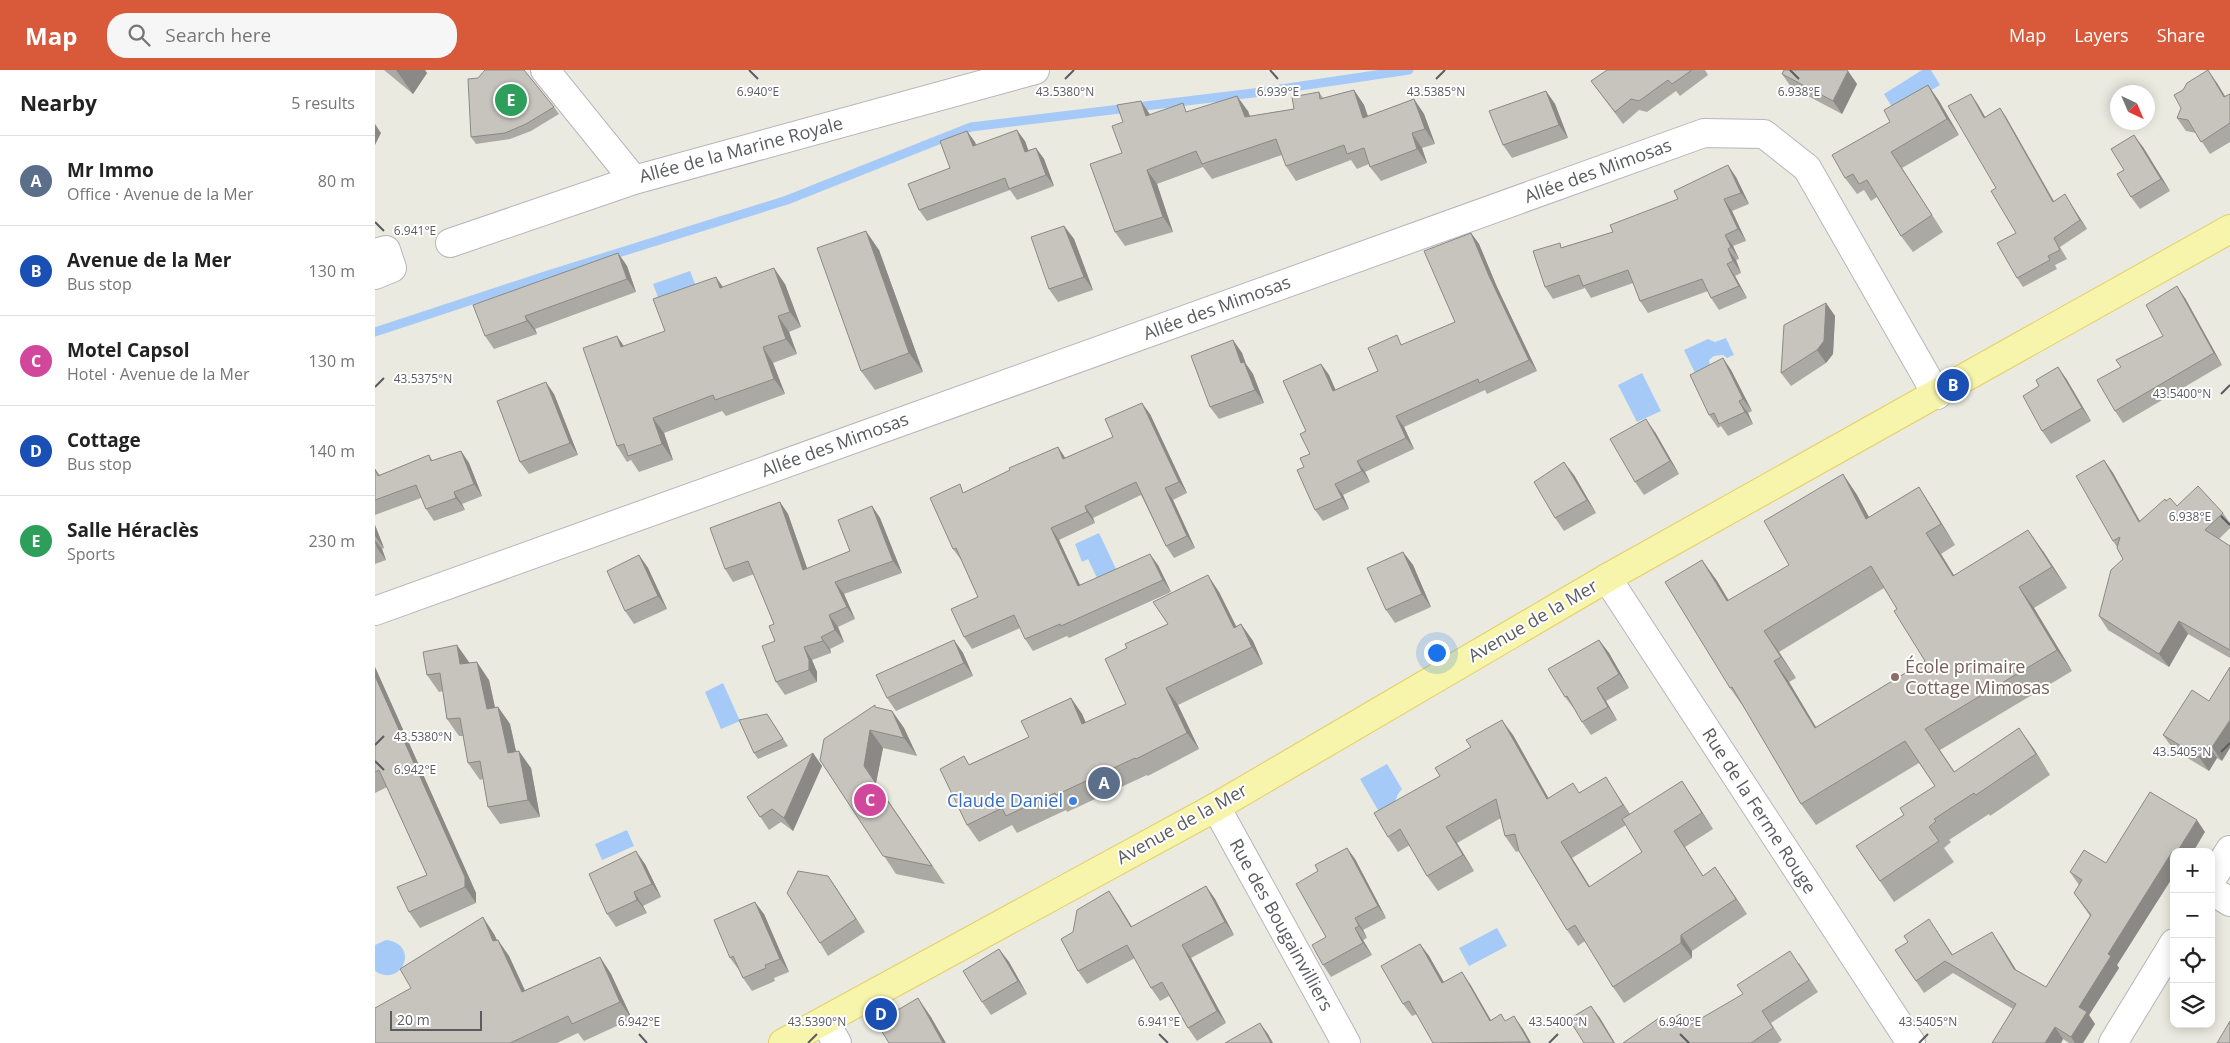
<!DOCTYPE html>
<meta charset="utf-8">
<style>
:root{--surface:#fff;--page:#f6f6f6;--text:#222;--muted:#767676;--line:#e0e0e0;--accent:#d85a3a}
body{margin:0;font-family:"Open Sans",sans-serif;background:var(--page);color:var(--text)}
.controls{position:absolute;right:15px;bottom:15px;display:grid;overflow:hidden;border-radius:10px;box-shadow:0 2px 12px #0003}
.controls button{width:45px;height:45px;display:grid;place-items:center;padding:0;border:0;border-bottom:1px solid var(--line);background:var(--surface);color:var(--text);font:25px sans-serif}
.compass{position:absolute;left:1735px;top:15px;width:45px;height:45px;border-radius:50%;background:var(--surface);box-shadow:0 2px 12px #0003;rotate:136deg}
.scale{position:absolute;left:15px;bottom:12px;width:92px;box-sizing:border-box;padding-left:5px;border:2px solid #5a5c61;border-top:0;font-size:14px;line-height:18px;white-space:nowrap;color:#5a5c61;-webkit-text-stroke:4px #fff;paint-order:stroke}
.you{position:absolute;left:1061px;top:582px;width:18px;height:18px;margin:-12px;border:4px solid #fff;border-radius:50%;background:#1a73e8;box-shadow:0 0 0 8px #1a73e833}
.badge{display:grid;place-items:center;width:32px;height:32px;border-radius:50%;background:var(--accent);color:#fff;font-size:16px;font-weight:700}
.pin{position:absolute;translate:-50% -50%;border:2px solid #fff;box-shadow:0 1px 5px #0006}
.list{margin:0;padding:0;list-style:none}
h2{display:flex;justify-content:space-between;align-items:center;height:65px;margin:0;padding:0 20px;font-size:21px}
h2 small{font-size:16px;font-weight:400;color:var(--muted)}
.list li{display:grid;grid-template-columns:32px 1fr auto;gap:15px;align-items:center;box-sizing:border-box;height:90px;padding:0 20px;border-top:1px solid var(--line)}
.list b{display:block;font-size:19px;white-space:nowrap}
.list p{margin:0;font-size:16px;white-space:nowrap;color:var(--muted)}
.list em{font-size:16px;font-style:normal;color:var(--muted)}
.icon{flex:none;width:28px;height:28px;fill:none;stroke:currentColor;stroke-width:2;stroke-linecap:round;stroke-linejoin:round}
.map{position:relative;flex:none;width:1855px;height:973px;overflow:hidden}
header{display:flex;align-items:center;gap:30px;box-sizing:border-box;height:70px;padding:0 25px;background:var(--accent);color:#fff}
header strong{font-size:24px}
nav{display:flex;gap:28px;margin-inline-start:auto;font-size:18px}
.search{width:350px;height:45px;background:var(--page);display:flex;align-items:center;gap:12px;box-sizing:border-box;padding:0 18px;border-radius:20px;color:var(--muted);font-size:19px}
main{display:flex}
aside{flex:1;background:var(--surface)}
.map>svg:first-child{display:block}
.water{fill:#a6caf7}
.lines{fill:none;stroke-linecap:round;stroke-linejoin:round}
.stream{stroke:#a6caf7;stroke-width:9}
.minor-casing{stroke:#b4b6bb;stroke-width:30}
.major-casing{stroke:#e4cf62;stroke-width:30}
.minor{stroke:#fff;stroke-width:28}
.major{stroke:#f7f4ab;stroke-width:28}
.wall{fill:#aba9a3;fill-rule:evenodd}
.shaded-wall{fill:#8b8985}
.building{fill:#c7c4be;stroke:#8b8985;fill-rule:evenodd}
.ticks{fill:none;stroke:#5a5c61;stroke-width:2}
.education-dot{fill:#8d6e63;stroke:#fff;stroke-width:2}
.shop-dot{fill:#3f7fe0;stroke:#fff;stroke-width:2}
.labels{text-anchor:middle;stroke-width:4;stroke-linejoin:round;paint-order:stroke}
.street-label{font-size:18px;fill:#5a5c61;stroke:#fff}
.education-label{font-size:18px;fill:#785e54;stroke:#fff;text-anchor:start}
.shop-label{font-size:18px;fill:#366cbe;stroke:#fff;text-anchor:end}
.ticks-label{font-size:12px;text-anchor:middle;fill:#5a5c61;stroke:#fff;stroke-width:4;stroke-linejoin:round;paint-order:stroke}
</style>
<header>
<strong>Map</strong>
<div class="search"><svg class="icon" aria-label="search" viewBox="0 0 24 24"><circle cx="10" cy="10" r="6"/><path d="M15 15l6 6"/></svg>Search here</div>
<nav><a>Map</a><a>Layers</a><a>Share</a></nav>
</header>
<main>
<aside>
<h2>Nearby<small>5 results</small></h2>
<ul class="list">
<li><span class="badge" style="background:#5c6f8a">A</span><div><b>Mr Immo</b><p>Office · Avenue de la Mer</p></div><em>80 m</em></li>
<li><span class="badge" style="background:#1a4fb4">B</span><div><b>Avenue de la Mer</b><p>Bus stop</p></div><em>130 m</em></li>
<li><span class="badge" style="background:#d1479c">C</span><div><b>Motel Capsol</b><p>Hotel · Avenue de la Mer</p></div><em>130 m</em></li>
<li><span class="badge" style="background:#1a4fb4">D</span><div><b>Cottage</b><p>Bus stop</p></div><em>140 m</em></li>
<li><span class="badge" style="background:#2e9e5b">E</span><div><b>Salle Héraclès</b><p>Sports</p></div><em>230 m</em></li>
</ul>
</aside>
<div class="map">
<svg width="1855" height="973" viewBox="0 0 1855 973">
<rect width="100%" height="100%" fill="#ebeae1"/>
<!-- water -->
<path class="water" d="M 1547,0 L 1556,0 L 1565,15 L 1520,42 L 1509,24 Z
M 315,201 L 321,216 L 284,230 L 278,214 Z
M 1351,268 L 1359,285 L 1352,288 L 1348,285 L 1339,286 L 1334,290 L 1335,296 L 1320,303 L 1309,280 L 1333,269 L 1340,272 Z
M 1267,303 L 1286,341 L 1262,352 L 1243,315 Z
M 724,463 L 742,501 L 723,510 L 713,489 L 707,492 L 700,474 Z
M 348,613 L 365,651 L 346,659 L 330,622 Z
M 1012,694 L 1027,719 L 1023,724 L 1018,737 L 1007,747 L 985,709 Z
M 252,760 L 259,776 L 227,790 L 220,774 Z
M 1122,858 L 1132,876 L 1094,896 L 1084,878 Z
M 11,870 C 46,874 27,919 0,901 L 0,875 Z"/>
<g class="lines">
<!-- stream -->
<path class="stream" d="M 0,262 L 173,205 L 412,130 L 596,57 L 878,23 L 1034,0"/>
<!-- minor casing -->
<g class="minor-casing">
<path id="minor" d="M 170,0 L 259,110
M 75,173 L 259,110 L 660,0
M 0,183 L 11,180 L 17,198 L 0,205
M 1232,508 L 1536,973
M 0,541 L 1329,63 L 1389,64 L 1432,98 L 1562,325
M 841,737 L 971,973
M 1836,810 L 1855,780
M 1836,820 L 1855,832
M 450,952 L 462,973
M 1738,973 L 1799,873"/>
</g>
<!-- major casing -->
<g class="major-casing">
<path id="major" d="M 408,973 L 841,737 L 1232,508 L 1855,159"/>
</g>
<!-- minor -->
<use href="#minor" class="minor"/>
<!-- major -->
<use href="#major" class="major"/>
</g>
<!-- wall -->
<path class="wall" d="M 9,0 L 50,0 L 52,3 L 38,24 Z
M 1232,0 L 1330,0 L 1333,5 L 1305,26 L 1301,21 L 1272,42 L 1264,40 L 1248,54 L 1216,11 Z
M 1473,1 L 1482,14 L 1467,44 L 1416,17 L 1407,4 Z
M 1842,13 L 1850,26 L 1855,24 L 1855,72 L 1835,84 L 1821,63 L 1811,61 L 1802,48 Z
M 1553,15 L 1564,31 L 1584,65 L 1527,98 L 1568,162 L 1538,182 L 1526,166 L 1502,127 L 1496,131 L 1489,120 L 1482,124 L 1470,108 L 1515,52 Z
M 979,20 L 989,35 L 993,46 L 1039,29 L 1049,44 L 1060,74 L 1047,78 L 1052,93 L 1006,111 L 995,97 L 994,94 L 982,99 L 976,90 L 921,111 L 911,96 L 907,85 L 837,109 L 828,97 L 782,114 L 798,162 L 750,176 L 740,162 L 747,83 L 748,52 L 766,31 L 775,45 L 814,41 L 873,41 L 875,46 L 919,39 L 944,22 L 948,28 Z
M 1171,21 L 1180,34 L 1193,68 L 1137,88 L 1128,75 Z
M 1602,33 L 1610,47 L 1625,38 L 1631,47 L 1679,131 L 1696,134 L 1712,159 L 1685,177 L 1692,189 L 1680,195 L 1682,199 L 1648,217 L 1642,208 L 1641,163 L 1621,118 Z
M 179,37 L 184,44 L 156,61 L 135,69 L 101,74 L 96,67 Z
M 592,61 L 601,75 L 650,71 L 653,80 L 661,78 L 669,89 L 679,116 L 642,130 L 635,120 L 552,151 L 544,140 L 575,98 Z
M 1768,77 L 1795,121 L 1765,139 L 1756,127 L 1749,100 Z
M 1361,107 L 1374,134 L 1357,141 L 1371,171 L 1358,176 L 1364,189 L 1361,190 L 1366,203 L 1360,206 L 1372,228 L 1344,240 L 1336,228 L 1333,221 L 1273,243 L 1265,231 L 1258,213 L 1216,228 L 1210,218 L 1178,229 L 1170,217 L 1188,177 L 1238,162 Z
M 689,156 L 699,169 L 718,220 L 683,232 L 674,219 Z
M 1096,163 L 1104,174 L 1122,217 L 1162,301 L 1112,324 L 1110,320 L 1029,357 L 1039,379 L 990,402 L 995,412 L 968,425 L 974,439 L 948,451 L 940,440 L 929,397 L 935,384 L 931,361 L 946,294 L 954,305 L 960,320 L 1003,301 L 1080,252 Z
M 504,180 L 548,302 L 500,320 L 486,301 Z
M 243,183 L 252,196 L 261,222 L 160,259 L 162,264 L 119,279 L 110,266 Z
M 410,214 L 426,257 L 414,262 L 422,284 L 398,293 L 410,324 L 351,346 L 347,341 L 289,363 L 298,390 L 264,402 L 256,390 L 252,392 L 242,376 L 290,261 L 347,217 Z
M 1810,228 L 1847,295 L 1748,353 L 1740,341 L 1746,297 L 1788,266 Z
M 1451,233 L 1460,246 L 1458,284 L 1451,293 L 1416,316 L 1406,303 Z
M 858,270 L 867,283 L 871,294 L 878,304 L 889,333 L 844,349 L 835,337 Z
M 1348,288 L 1356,300 L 1377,341 L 1373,343 L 1378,354 L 1353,366 L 1346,356 L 1343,358 L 1334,345 Z
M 1683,297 L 1692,310 L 1716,351 L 1676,374 L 1667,361 L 1664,316 Z
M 179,324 L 203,385 L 154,404 L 145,392 Z
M 775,344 L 812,423 L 798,430 L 820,478 L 799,488 L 791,476 L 766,425 L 718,448 L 720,453 L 684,470 L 705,515 L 783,495 L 796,522 L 694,568 L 692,566 L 658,581 L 650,569 L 645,558 L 597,579 L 589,567 L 603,527 L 587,491 L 578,479 L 590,422 L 683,377 L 690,388 L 738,367 Z
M 1280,362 L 1304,404 L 1269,425 L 1260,412 Z
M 86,381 L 94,393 L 107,426 L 87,434 L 90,440 L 59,451 L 51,439 L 46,428 L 0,445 L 0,399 L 5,405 L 54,385 L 58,391 Z
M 1729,390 L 1738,403 L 1765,451 L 1791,431 L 1802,436 L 1848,443 L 1855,453 L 1855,458 L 1844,469 L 1855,476 L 1855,588 L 1813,564 L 1794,597 L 1733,560 L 1724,546 L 1748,489 L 1742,477 L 1738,471 Z
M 1468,404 L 1482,425 L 1494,447 L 1544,417 L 1558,439 L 1580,475 L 1566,484 L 1579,505 L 1668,481 L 1692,518 L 1659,538 L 1697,601 L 1565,680 L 1580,702 L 1644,658 L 1675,705 L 1615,746 L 1614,744 L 1574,770 L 1576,772 L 1569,778 L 1579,792 L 1519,832 L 1481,776 L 1529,745 L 1560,716 L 1544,693 L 1441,755 L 1426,734 L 1370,639 L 1355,618 L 1327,490 L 1342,511 L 1354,531 L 1414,495 ZM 1509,518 L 1522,539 L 1550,591 L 1441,657 L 1414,612 L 1421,608 L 1404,582 Z
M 1199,405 L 1221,443 L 1189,461 L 1180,448 Z
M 405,432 L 413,444 L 432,499 L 475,481 L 497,436 L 505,448 L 527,503 L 469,524 L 480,549 L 463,557 L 469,572 L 455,579 L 456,583 L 437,590 L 442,602 L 442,612 L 410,625 L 401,612 L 399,554 L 379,504 L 358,512 L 350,499 Z
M 0,455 L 9,478 L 7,479 L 11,490 L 0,494 Z
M 1028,482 L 1038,495 L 1056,537 L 1020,553 L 1011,540 Z
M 264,485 L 273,498 L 292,539 L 259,554 L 250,541 Z
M 844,522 L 861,556 L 866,554 L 878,571 L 888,594 L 803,635 L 824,679 L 773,706 L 772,705 L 692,742 L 691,740 L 642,763 L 637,755 L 604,772 L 592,755 L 595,694 L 654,667 L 696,628 L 707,644 L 711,653 L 751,634 L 752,578 L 793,554 Z
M 579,570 L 588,583 L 598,606 L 521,641 L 512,628 Z
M 1224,570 L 1234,583 L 1254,618 L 1231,631 L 1242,650 L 1216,665 L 1207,652 L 1200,640 L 1190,627 Z
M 94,592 L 114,610 L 120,637 L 123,637 L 135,654 L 141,681 L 156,698 L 165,747 L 125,754 L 113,737 L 108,709 L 105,710 L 93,693 L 88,666 L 84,666 L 72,649 L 68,621 L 64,622 L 52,605 Z
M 0,597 L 101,823 L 101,833 L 45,858 L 34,842 L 52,805 L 12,717 L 0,723 Z
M 1834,631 L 1847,691 L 1842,688 L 1834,701 L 1798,679 L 1788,665 Z
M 502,638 L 517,641 L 529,658 L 542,686 L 508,678 L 501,713 L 570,814 L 521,804 L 445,690 Z
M 392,644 L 413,676 L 383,689 L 379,683 Z
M 1138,665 L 1173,728 L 1205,722 L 1241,723 L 1255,744 L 1317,726 L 1338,759 L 1310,777 L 1328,806 L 1340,797 L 1372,844 L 1317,881 L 1317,888 L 1249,933 L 1238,917 L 1210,871 L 1203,876 L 1192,860 L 1144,781 L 1141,782 L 1130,766 L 1126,748 L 1082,773 L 1099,801 L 1063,821 L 1052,806 L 1035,775 L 1023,782 L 1013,767 L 1065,706 L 1096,677 ZM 1251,755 L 1267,782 L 1215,817 L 1197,788 Z
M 438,683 L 447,696 L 418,761 L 406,752 L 394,760 L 372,727 Z
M 1830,762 L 1799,782 L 1799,805 L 1742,895 L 1744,898 L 1714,945 L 1720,954 L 1708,973 L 1694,973 L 1688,969 L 1686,973 L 1617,973 L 1638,939 L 1578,903 L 1549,923 L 1520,880 L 1562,861 L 1578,885 L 1625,874 L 1641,900 L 1671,917 L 1715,846 L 1699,823 L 1704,815 L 1695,802 L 1731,793 Z
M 972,778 L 980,789 L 1011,848 L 988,860 L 992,868 L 988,870 L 997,885 L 956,907 L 948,895 L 951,867 L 943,801 Z
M 270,794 L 286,827 L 268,836 L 272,843 L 241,857 L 232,844 Z
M 453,806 L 490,862 L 453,886 L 445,873 Z
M 831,816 L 840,829 L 859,865 L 816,888 L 851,953 L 822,971 L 813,958 L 794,926 L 785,931 L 776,918 L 760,888 L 712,914 L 703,901 L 698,862 L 743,834 L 757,857 Z
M 389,844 L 414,902 L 399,908 L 400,911 L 377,921 L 368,908 L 364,900 L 355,888 Z
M 119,864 L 122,870 L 134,886 L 150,920 L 225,887 L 236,904 L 257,949 L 209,971 L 203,963 L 182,973 L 0,973 L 36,918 Z
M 1045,874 L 1054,886 L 1069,912 L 1095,914 L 1116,950 L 1130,951 L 1148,959 L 1156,973 L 1058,973 L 1042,944 L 1037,946 L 1028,934 Z
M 624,879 L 634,892 L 652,924 L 616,945 L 607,932 Z
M 1424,893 L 1443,922 L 1396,953 L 1407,970 L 1403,973 L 1248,973 L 1289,955 L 1314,956 Z"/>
<!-- shaded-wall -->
<path class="shaded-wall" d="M 21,0 L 50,0 L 52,3 L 38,24 Z
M 1833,0 L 1842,13 L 1855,35 L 1849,27 Z
M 1473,1 L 1482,14 L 1467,44 L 1458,31 Z
M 1553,15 L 1564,31 L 1584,65 L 1572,49 Z
M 979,20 L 989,35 L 998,62 L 988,48 Z
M 1171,21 L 1180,34 L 1193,68 L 1184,55 Z
M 1596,24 L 1602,33 L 1616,57 L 1609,48 Z
M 862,26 L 873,41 L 880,62 L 870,47 Z
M 1039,29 L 1049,44 L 1060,74 L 1050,59 Z
M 766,31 L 776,46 L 771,46 Z
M 1625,38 L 1631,47 L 1684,141 L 1678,132 Z
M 0,54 L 6,63 L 0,75 Z
M 642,60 L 650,71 L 658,93 L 650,82 Z
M 592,61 L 600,72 L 606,87 L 598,76 Z
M 1037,63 L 1047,78 L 1052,93 L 1042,79 Z
M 1759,65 L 1768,77 L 1795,121 L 1786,109 Z
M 661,78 L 669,89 L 679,116 L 671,105 Z
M 1516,82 L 1527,98 L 1568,162 L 1557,145 Z
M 1353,95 L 1361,107 L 1374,134 L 1366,123 Z
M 772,100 L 782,114 L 798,162 L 788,147 Z
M 1690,124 L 1696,134 L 1712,159 L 1705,150 Z
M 1349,129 L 1357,141 L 1371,171 L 1363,159 Z
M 689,156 L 699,169 L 718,220 L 709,207 Z
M 491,161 L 504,180 L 548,302 L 534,283 Z
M 1096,163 L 1104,174 L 1122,217 L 1162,301 L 1154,290 L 1114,206 Z
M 1350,165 L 1358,176 L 1364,189 L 1356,177 Z
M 1353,179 L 1361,190 L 1366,203 L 1358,191 Z
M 243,183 L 252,196 L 261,222 L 252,209 Z
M 1352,194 L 1360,206 L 1372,228 L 1364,216 Z
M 399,198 L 410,214 L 426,257 L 415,242 Z
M 341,207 L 352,223 L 345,218 Z
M 1802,216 L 1810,228 L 1847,295 L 1839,283 Z
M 1451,233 L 1460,246 L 1458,284 L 1451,293 L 1442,280 Z
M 150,246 L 160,259 L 162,264 L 152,251 Z
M 403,246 L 414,262 L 422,284 L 411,269 Z
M 242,266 L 253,282 L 246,277 Z
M 858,270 L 867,283 L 871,294 L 878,304 L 889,333 L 880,320 L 866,293 Z
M 388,277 L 398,293 L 410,324 L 399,309 Z
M 1348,288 L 1356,300 L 1377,341 L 1368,329 Z
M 946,294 L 954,305 L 966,332 L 958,321 Z
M 1683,297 L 1692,310 L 1716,351 L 1707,338 Z
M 171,312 L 179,324 L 203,385 L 195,373 Z
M 1364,331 L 1373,343 L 1378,354 L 1370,342 Z
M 767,333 L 775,344 L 812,423 L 804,412 Z
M 1021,346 L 1029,357 L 1039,379 L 1031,368 Z
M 278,348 L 289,363 L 298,390 L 287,374 Z
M 1271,349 L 1280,362 L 1304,404 L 1295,391 Z
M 683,377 L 691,389 L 688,389 Z
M 86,381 L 94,393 L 107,426 L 99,414 Z
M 1729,390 L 1738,403 L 1773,466 L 1764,452 Z
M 982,391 L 990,402 L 995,412 L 987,401 Z
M 1189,392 L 1199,405 L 1221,443 L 1212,430 Z
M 1468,404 L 1482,425 L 1506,470 L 1491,449 Z
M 960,414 L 968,425 L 974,439 L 967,428 Z
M 1544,417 L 1558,439 L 1580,475 L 1566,454 Z
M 790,418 L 798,430 L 820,478 L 812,466 Z
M 79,422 L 87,434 L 90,440 L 81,428 Z
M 405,432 L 413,444 L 437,512 L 428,500 Z
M 497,436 L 505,448 L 527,503 L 518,491 Z
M 710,436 L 718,448 L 720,453 L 712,442 Z
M 0,455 L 9,478 L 0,466 Z
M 676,458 L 684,470 L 711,528 L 703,516 Z
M 1653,460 L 1668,481 L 1692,518 L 1677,497 Z
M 1551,463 L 1566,484 L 1592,527 L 1578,506 Z
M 0,470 L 7,479 L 11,490 L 2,478 L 0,472 Z
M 1028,482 L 1038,495 L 1056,537 L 1047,524 Z
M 775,484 L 783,495 L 796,522 L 788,510 Z
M 264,485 L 273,498 L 292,539 L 283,526 Z
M 1327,490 L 1342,511 L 1367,553 L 1352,531 Z
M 833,505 L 844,522 L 870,574 L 859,558 Z
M 460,512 L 469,524 L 480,549 L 472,537 Z
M 1644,517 L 1659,538 L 1697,601 L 1682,580 Z
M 454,545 L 463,557 L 469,572 L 460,560 Z
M 1804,551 L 1813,564 L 1794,597 L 1784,584 Z
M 866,554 L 878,571 L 888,594 L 877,577 Z
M 1389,561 L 1404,582 L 1421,608 L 1406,587 Z
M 446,567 L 455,579 L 456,583 L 448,571 Z
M 579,570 L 588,583 L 598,606 L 589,593 Z
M 1224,570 L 1234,583 L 1254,618 L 1244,604 Z
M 82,575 L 94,592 L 97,611 L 85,594 Z
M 429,577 L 437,590 L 442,602 L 442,612 L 434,600 Z
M 1399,591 L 1414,612 L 1454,679 L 1440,658 Z
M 102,592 L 114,610 L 124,656 L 112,639 Z
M 0,597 L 101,823 L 101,833 L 90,817 L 0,606 Z
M 791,618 L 803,635 L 824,679 L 812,663 Z
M 1222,618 L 1231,631 L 1242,650 L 1233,637 Z
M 696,628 L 707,644 L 719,671 L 707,654 Z
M 123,637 L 135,654 L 145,700 L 133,683 Z
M 517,641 L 529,658 L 542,686 L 529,668 Z
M 1127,650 L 1138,665 L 1183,745 L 1172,729 Z
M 1855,650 L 1855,678 L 1847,691 L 1837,677 Z
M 1644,658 L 1659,679 L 1675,705 L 1661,684 Z
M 495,660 L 508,678 L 501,713 L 570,814 L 489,696 Z
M 1833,675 L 1842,688 L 1834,701 L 1824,687 Z
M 144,681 L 156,698 L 165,747 L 153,730 Z
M 438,683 L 447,696 L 418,761 L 409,748 Z
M 1231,707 L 1241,723 L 1259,751 L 1248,735 Z
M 1307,711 L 1317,726 L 1338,759 L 1327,743 Z
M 1822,750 L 1830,762 L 1818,782 L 1802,782 Z
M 1071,757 L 1082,773 L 1099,801 L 1088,785 Z
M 1299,761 L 1310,777 L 1338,822 L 1328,806 Z
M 1186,772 L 1197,788 L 1225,833 L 1214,817 Z
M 972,778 L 980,789 L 1011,848 L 1003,836 Z
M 261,781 L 270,794 L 286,827 L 277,814 Z
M 1797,782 L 1799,785 L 1799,805 L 1742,895 L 1744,898 L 1714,945 L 1720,954 L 1708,973 L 1700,973 L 1696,967 L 1704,937 L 1733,884 Z
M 1340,797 L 1351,813 L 1372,844 L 1361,829 Z
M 453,806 L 462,819 L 490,862 L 481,849 Z
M 831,816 L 840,829 L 859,865 L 850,852 Z
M 734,821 L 743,834 L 765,870 L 756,857 Z
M 259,822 L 268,836 L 272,843 L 262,830 Z
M 380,832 L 389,844 L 414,902 L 405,889 Z
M 108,847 L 119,864 L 130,888 L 118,871 Z
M 980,848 L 988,860 L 992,868 L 984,856 Z
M 980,858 L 988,870 L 997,885 L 988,873 Z
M 1617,862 L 1625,874 L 1648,911 L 1639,899 Z
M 1306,865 L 1317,881 L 1317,888 L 1306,873 Z
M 123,870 L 134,886 L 158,939 L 147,922 Z
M 1045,874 L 1054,886 L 1076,925 L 1067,913 Z
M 807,875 L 816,888 L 851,953 L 842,941 Z
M 624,879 L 634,892 L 652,924 L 643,911 Z
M 225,887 L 236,904 L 257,949 L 245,932 Z
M 1087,902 L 1095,914 L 1123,963 L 1115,951 Z
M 543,928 L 556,947 L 571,973 L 568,973 Z
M 1216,936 L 1225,948 L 1240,973 L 1239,973 Z
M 1139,946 L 1148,959 L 1156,973 L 1154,973 Z
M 885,953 L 893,964 L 898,973 L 896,973 Z
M 1680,957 L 1688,969 L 1686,973 L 1670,973 Z"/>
<!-- building -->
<path class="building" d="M 110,0 L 149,0 L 179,37 L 151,54 L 130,63 L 96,67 L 93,9 L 103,8 Z
M 1232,0 L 1317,0 L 1297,14 L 1293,10 L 1264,31 L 1256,29 L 1240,42 L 1216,11 Z
M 1409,0 L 1471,0 L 1473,1 L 1458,31 L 1407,4 Z
M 1833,0 L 1849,27 L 1855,24 L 1855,53 L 1826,72 L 1813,50 L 1802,48 L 1806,38 L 1799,25 L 1808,20 L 1812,13 Z
M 1553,15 L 1572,49 L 1516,82 L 1557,145 L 1526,166 L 1492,110 L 1484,114 L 1478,104 L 1470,108 L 1457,85 L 1515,52 L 1509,40 Z
M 979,20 L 988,48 L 1039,29 L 1050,59 L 1037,63 L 1042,79 L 995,97 L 989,78 L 972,84 L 969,75 L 911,96 L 901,69 L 827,94 L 821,81 L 772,100 L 788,147 L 740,162 L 715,94 L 747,83 L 737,56 L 748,52 L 742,35 L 766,31 L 771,46 L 808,33 L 811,42 L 862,26 L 870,47 L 919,39 L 917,27 L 944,22 L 945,29 Z
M 1171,21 L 1184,55 L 1128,75 L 1114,41 Z
M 1596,24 L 1609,48 L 1625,38 L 1678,132 L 1690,124 L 1705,150 L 1679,168 L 1685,180 L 1673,186 L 1675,190 L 1642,208 L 1622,173 L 1641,163 L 1616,121 L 1621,118 L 1573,36 Z
M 642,60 L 650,82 L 661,78 L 671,105 L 634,119 L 630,108 L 544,140 L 533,114 L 575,98 L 565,71 L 592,61 L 598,76 Z
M 1759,65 L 1786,109 L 1756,127 L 1742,104 L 1749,100 L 1736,79 Z
M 1353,95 L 1366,123 L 1349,129 L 1363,159 L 1350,165 L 1356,177 L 1353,179 L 1358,191 L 1352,194 L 1364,216 L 1336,228 L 1327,209 L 1265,231 L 1253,200 L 1208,216 L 1204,205 L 1170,217 L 1158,181 L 1185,173 L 1186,178 L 1238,162 L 1235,155 L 1303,129 L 1299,121 Z
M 689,156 L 709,207 L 674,219 L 656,167 Z
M 491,161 L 534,283 L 486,301 L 442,178 Z
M 1096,163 L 1114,206 L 1154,290 L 1104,313 L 1103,309 L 1021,346 L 1031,368 L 982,391 L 987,401 L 960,414 L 967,428 L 940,440 L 922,400 L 929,397 L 925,388 L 935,384 L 925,364 L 931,361 L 908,311 L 946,294 L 958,321 L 1003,301 L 993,278 L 1022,265 L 1026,275 L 1080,252 L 1049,181 Z
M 243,183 L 252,209 L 150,246 L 152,251 L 110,266 L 98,235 Z
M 399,198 L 415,242 L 403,246 L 411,269 L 388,277 L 399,309 L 340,330 L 338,325 L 278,348 L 287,374 L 253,386 L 249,374 L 242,376 L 208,278 L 242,266 L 246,277 L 290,261 L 278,229 L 341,207 L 345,218 Z
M 1802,216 L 1839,283 L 1740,341 L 1722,310 L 1746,297 L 1741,290 L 1788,266 L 1771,235 Z
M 1451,233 L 1449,271 L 1442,280 L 1406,303 L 1409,255 Z
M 858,270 L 866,293 L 869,292 L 880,320 L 835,337 L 816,286 Z
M 1348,288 L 1368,329 L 1364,331 L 1370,342 L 1344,354 L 1339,343 L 1334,345 L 1315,305 Z
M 1683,297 L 1707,338 L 1667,361 L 1648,326 L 1664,316 L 1661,310 Z
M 171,312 L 195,373 L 145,392 L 122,331 Z
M 767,333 L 804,412 L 790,418 L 812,466 L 791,476 L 761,412 L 710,436 L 712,442 L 676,458 L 703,516 L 775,484 L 788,510 L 686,556 L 685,554 L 650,569 L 639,545 L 589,567 L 576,539 L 603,527 L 581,478 L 578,479 L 555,428 L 585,414 L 588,423 L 635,400 L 634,398 L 683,377 L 688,389 L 738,367 L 730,349 Z
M 1271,349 L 1295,391 L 1260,412 L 1235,369 Z
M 86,381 L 99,414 L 79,422 L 81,428 L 51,439 L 41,415 L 0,430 L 0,399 L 3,406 L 54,385 L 56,391 Z
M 1729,390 L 1764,452 L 1790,429 L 1791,431 L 1795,428 L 1802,436 L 1823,416 L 1848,443 L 1830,460 L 1855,476 L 1855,580 L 1804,551 L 1784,584 L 1724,546 L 1736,500 L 1748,489 L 1742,478 L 1745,467 L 1738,471 L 1701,406 Z
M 1189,392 L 1212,430 L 1180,448 L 1159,412 Z
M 1468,404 L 1491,449 L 1544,417 L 1566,454 L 1551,463 L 1578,506 L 1653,460 L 1677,497 L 1644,517 L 1682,580 L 1550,659 L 1579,702 L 1644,658 L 1661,684 L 1601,725 L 1599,723 L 1559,749 L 1561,751 L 1554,757 L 1564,771 L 1505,811 L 1481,776 L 1529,745 L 1525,738 L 1560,716 L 1530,671 L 1426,734 L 1357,617 L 1355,618 L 1290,512 L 1327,490 L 1352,531 L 1414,495 L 1389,451 ZM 1496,496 L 1522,539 L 1519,541 L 1550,591 L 1440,658 L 1399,591 L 1406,587 L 1389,561 Z
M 405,432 L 428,500 L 475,481 L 463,450 L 497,436 L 518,491 L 460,512 L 472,537 L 454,545 L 460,560 L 446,567 L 448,571 L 429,577 L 434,590 L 434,600 L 401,612 L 387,576 L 400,571 L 394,556 L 399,554 L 373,491 L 350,499 L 335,458 Z
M 1028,482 L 1047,524 L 1011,540 L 992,498 Z
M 264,485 L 283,526 L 250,541 L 232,501 Z
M 833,505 L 859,558 L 866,554 L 877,577 L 791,618 L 812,663 L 761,689 L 760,688 L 681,725 L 680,723 L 631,746 L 627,738 L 592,755 L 565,699 L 589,686 L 594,695 L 654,667 L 646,651 L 696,628 L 707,654 L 751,634 L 730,589 L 752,578 L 750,574 L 793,554 L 778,532 Z
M 579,570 L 589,593 L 512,628 L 501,605 Z
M 1224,570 L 1244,604 L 1222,618 L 1233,637 L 1207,652 L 1192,626 L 1190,627 L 1173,599 Z
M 82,575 L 85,594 L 102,592 L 112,639 L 123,637 L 133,683 L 144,681 L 153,730 L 113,737 L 105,691 L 93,693 L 85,648 L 72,649 L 65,603 L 52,605 L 48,582 Z
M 1855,597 L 1855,650 L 1837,677 L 1833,675 L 1824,687 L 1788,665 L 1817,620 L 1834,631 Z
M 0,606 L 90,807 L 90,817 L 34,842 L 22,817 L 52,805 L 4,700 L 0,702 Z
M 500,635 L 500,637 L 517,641 L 529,668 L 495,660 L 489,696 L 557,796 L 508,786 L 445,690 L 449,669 Z
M 392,644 L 408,669 L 379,683 L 364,650 Z
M 1127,650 L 1172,729 L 1198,713 L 1204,723 L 1231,707 L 1248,735 L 1186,772 L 1214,817 L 1267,782 L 1247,749 L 1307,711 L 1327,743 L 1299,761 L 1328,806 L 1340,797 L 1361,829 L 1306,865 L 1306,873 L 1238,917 L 1200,855 L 1192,860 L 1144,781 L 1140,764 L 1130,766 L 1121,729 L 1071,757 L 1088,785 L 1052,806 L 1025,759 L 1013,767 L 999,743 L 1065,706 L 1060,698 L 1096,677 L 1091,670 Z
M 438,683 L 409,748 L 397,739 L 385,747 L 372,727 Z
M 1775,722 L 1822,750 L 1802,782 L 1799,782 L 1799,784 L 1797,782 L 1733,884 L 1736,886 L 1704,937 L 1712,942 L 1696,967 L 1680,957 L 1670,973 L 1617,973 L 1641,934 L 1570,891 L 1541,911 L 1520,880 L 1533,872 L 1529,866 L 1554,849 L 1577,885 L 1617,862 L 1639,899 L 1671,917 L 1716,845 L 1699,823 L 1707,810 L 1695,802 L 1709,780 L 1731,793 Z
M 972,778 L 1003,836 L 980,848 L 984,856 L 980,858 L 988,873 L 948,895 L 937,875 L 951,867 L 921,814 L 943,801 L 940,795 Z
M 261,781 L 277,814 L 259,822 L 262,830 L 232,844 L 214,804 Z
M 423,801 L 453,806 L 481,849 L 445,873 L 412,823 Z
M 831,816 L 850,852 L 807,875 L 842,941 L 813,958 L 787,912 L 776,918 L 752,875 L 703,901 L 686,869 L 698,862 L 702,840 L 734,821 L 756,857 Z
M 380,832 L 405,889 L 390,895 L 391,898 L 368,908 L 358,886 L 355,888 L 339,850 Z
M 108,847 L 118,871 L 123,870 L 147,922 L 225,887 L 245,932 L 197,954 L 193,946 L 135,973 L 0,973 L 0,938 L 36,918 L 25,899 Z
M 1045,874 L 1067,913 L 1087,902 L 1115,951 L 1126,944 L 1130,951 L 1139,946 L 1154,972 L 1058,973 L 1034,931 L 1028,934 L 1006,896 Z
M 624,879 L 643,911 L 607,932 L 588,901 Z
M 1415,881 L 1434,910 L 1387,941 L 1398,958 L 1376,973 L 1248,973 L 1284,948 L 1289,955 L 1305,944 L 1313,956 L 1368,924 L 1362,915 Z
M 543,928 L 568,973 L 514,973 L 506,960 L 511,947 Z
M 1216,936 L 1239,973 L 1209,973 L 1194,949 Z
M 1855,951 L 1855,973 L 1842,973 Z
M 885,953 L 896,973 L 850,973 Z"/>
<!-- ticks -->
<path class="ticks" d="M 374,0 L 383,9M 895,0 L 903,9M 1415,0 L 1424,9M 690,9 L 699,0M 1061,9 L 1070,0M 0,152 L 9,161M 0,317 L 9,308M 1846,324 L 1855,315M 1846,446 L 1855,455M 0,675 L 9,666M 1846,682 L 1855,673M 0,691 L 9,700M 264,964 L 272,973M 784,964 L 793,973M 1305,964 L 1314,973M 433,973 L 442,964M 1174,973 L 1183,964M 1544,973 L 1553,964"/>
<!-- markers -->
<circle class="education-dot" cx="1520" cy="607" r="5"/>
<circle class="shop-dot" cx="698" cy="731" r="5"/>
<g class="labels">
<!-- street labels -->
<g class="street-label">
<text transform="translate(366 80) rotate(-15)" y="6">Allée de la Marine Royale</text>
<text transform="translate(1223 101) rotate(-20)" y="6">Allée des Mimosas</text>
<text transform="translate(842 238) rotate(-20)" y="6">Allée des Mimosas</text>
<text transform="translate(460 375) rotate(-20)" y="6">Allée des Mimosas</text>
<text transform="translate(1158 551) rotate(-30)" y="6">Avenue de la Mer</text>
<text transform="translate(1384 741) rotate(57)" y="6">Rue de la Ferme Rouge</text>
<text transform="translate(807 754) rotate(-29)" y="6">Avenue de la Mer</text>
<text transform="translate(906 855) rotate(61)" y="6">Rue des Bougainvilliers</text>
</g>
<!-- education labels -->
<g class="education-label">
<text x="1530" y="603">École primaire<tspan x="1530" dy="21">Cottage Mimosas</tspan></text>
</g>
<!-- shop labels -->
<g class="shop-label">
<text x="688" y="737">Claude Daniel</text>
</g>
</g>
<g class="ticks-label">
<text x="690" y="26">43.5380°N</text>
<text x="1061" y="26">43.5385°N</text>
<text x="383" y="26">6.940°E</text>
<text x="903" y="26">6.939°E</text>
<text x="1424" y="26">6.938°E</text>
<text x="40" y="165">6.941°E</text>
<text x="48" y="313">43.5375°N</text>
<text x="1807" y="328">43.5400°N</text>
<text x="1815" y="451">6.938°E</text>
<text x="48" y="671">43.5380°N</text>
<text x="1807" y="686">43.5405°N</text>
<text x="40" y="704">6.942°E</text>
<text x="264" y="956">6.942°E</text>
<text x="784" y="956">6.941°E</text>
<text x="1305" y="956">6.940°E</text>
<text x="442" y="956">43.5390°N</text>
<text x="1183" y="956">43.5400°N</text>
<text x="1553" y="956">43.5405°N</text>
</g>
</svg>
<div class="controls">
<button>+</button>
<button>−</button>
<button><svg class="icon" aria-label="locate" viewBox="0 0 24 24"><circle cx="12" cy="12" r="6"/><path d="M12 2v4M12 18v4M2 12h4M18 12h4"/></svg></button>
<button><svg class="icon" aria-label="layers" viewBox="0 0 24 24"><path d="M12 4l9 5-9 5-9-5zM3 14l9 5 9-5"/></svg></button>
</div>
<svg class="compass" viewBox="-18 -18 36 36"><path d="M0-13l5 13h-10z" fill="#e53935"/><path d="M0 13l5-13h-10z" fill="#767676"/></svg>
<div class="scale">20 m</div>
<div class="you"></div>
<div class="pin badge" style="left:729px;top:713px;background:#5c6f8a">A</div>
<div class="pin badge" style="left:1578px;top:315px;background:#1a4fb4">B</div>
<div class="pin badge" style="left:495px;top:730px;background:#d1479c">C</div>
<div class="pin badge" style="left:506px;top:944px;background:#1a4fb4">D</div>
<div class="pin badge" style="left:136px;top:30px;background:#2e9e5b">E</div>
</div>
</main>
